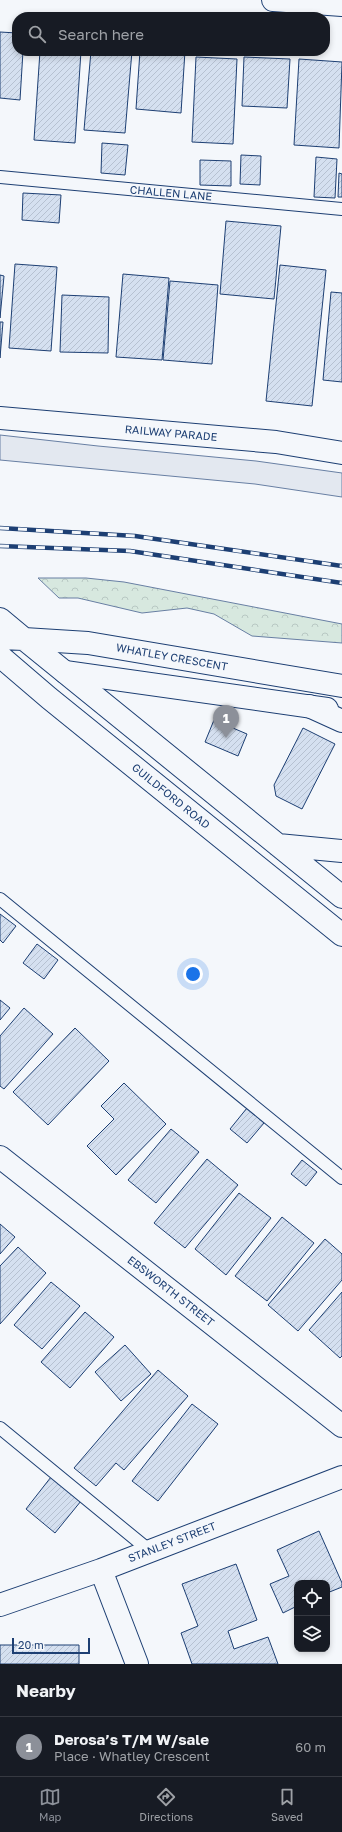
<!DOCTYPE html>
<meta charset="utf-8">
<style>
:root{--surface:#171b24;--page:#20242c;--text:#f1f3f6;--muted:#9ea1a6;--line:#363941;--accent:#8c9099}
body{margin:0;font-family:"Golos Text",sans-serif;background:var(--page);color:var(--text)}
.controls{position:absolute;right:12px;bottom:12px;display:grid;overflow:hidden;border-radius:8px;box-shadow:0 2px 6px #0003}
.controls button{width:36px;height:36px;display:grid;place-items:center;padding:0;border:0;border-bottom:1px solid var(--line);background:var(--surface);color:var(--text);font:20px sans-serif}
.scale{position:absolute;left:12px;bottom:10px;width:78px;box-sizing:border-box;padding-left:4px;border:2px solid #1d3f73;border-top:0;font-size:11px;line-height:14px;white-space:nowrap;color:#1d3f73;-webkit-text-stroke:3px #f4f7fb;paint-order:stroke}
.you{position:absolute;left:193px;top:974px;width:14px;height:14px;margin:-10px;border:3px solid #fff;border-radius:50%;background:#1a73e8;box-shadow:0 0 0 6px #1a73e833}
.badge{display:grid;place-items:center;width:26px;height:26px;border-radius:50%;background:var(--accent);color:#fff;font-size:13px;font-weight:700}
.pin{position:absolute;translate:-50% -33px;filter:drop-shadow(0 1px 2px #0008)}
.pin::after{content:'';position:absolute;top:21px;width:14px;height:12px;background:inherit;clip-path:polygon(0 0,100% 0,50% 100%)}
.list{margin:0;padding:0;list-style:none}
h2{display:flex;justify-content:space-between;align-items:center;height:52px;margin:0;padding:0 16px;font-size:17px}
h2 small{font-size:13px;font-weight:400;color:var(--muted)}
.list li{display:grid;grid-template-columns:26px 1fr auto;gap:12px;align-items:center;box-sizing:border-box;height:60px;padding:0 16px;border-top:1px solid var(--line)}
.list b{display:block;font-size:15px;white-space:nowrap}
.list p{margin:0;font-size:13px;white-space:nowrap;color:var(--muted)}
.list em{font-size:13px;font-style:normal;color:var(--muted)}
.icon{flex:none;width:22px;height:22px;fill:none;stroke:currentColor;stroke-width:2;stroke-linecap:round;stroke-linejoin:round}
.map{position:relative;flex:none;width:342px;height:1664px;overflow:hidden}
.search{position:absolute;background:var(--surface);box-shadow:0 2px 6px #0003;left:12px;right:12px;top:12px;height:44px;display:flex;align-items:center;gap:10px;box-sizing:border-box;padding:0 14px;border-radius:16px;color:var(--muted);font-size:15px}
.sheet{height:112px;background:var(--surface)}
nav{display:flex;justify-content:space-around;align-items:center;box-sizing:border-box;height:56px;border-top:1px solid var(--line);background:var(--surface);font-size:11px;color:var(--muted)}
nav a{display:grid;justify-items:center;gap:2px}
nav .on{color:var(--accent)}
.map>svg:first-child{display:block}
.forest{fill:url(#forest-crowns);stroke:#687fa3}
.parking{fill:#e3e8f0;stroke:#687fa3}
.building{fill:url(#building-hatch);stroke:#1d3f73}
.lines{fill:none;stroke-linecap:round;stroke-linejoin:round}
.lane-casing{stroke:#1d3f73;stroke-width:14}
.street-casing{stroke:#1d3f73;stroke-width:24}
.secondary-casing{stroke:#1d3f73;stroke-width:24}
.primary-casing{stroke:#1d3f73;stroke-width:24}
.highway-casing{stroke:#1d3f73;stroke-width:24}
.lane{stroke:#f4f7fb;stroke-width:12}
.street{stroke:#f4f7fb;stroke-width:22}
.secondary{stroke:#f4f7fb;stroke-width:22}
.primary{stroke:#f4f7fb;stroke-width:22}
.highway{stroke:#f4f7fb;stroke-width:22}
.rail-casing{stroke:#1d3f73;stroke-width:4.5}
.rail{stroke:#f4f7fb;stroke-width:3;stroke-dasharray:9;stroke-linecap:butt}
.labels{text-anchor:middle;stroke-width:3;stroke-linejoin:round;paint-order:stroke}
.street-label{font-size:11px;fill:#1d3f73;stroke:#f4f7fb}
</style>
<div class="map">
<svg width="342" height="1664" viewBox="0 0 342 1664">
<defs>
<pattern id="forest-crowns" width="20" height="18" patternUnits="userSpaceOnUse"><rect width="20" height="18" fill="#d7e8df"/><path d="M2 6a3 3 0 1 1 6 0M12 15a3 3 0 1 1 6 0" fill="none" stroke="#b8c8c3"/></pattern>
<pattern id="building-hatch" width="6" height="6" patternUnits="userSpaceOnUse"><rect width="6" height="6" fill="#d5e0f0"/><path d="M-1 1l2-2M0 6l6-6M5 7l2-2" fill="none" stroke="#b6c1d1"/></pattern>
</defs>
<rect width="100%" height="100%" fill="#f4f7fb"/>
<!-- forest -->
<path class="forest" d="M 38,578 L 86,578 L 124,582 L 342,624 L 342,643 L 252,636 L 214,614 L 187,608 L 142,613 L 78,598 L 59,598 Z"/>
<!-- parking -->
<path class="parking" d="M 0,435 L 98,446 L 256,461 L 342,473 L 342,497 L 255,484 L 0,460 Z"/>
<!-- building -->
<path class="building" d="M 0,32 L 17,33 L 17,51 L 23,51 L 20,100 L 0,98 Z
M 40,51 L 81,51 L 75,143 L 34,140 Z
M 91,51 L 132,51 L 125,133 L 84,130 Z
M 140,51 L 185,51 L 181,113 L 136,109 Z
M 196,57 L 237,59 L 233,144 L 192,142 Z
M 244,57 L 290,59 L 287,108 L 242,106 Z
M 299,59 L 342,62 L 339,148 L 294,145 Z
M 102,143 L 128,145 L 125,175 L 101,173 Z
M 241,155 L 261,156 L 260,185 L 240,184 Z
M 316,157 L 337,159 L 335,198 L 314,197 Z
M 200,160 L 231,161 L 231,186 L 200,185 Z
M 339,173 L 342,174 L 342,197 L 338,197 Z
M 23,193 L 61,195 L 59,223 L 22,220 Z
M 226,221 L 281,226 L 274,299 L 220,294 Z
M 15,264 L 57,267 L 51,351 L 9,348 Z
M 280,265 L 326,270 L 312,406 L 266,401 Z
M 123,274 L 169,278 L 162,360 L 116,357 Z
M 0,275 L 4,276 L 0,318 Z
M 170,281 L 218,285 L 212,364 L 163,360 Z
M 331,292 L 342,293 L 342,382 L 323,380 Z
M 62,295 L 109,297 L 108,353 L 60,352 Z
M 0,322 L 3,322 L 0,358 Z
M 214,720 L 247,734 L 238,756 L 205,742 Z
M 303,728 L 335,744 L 302,809 L 276,796 L 274,785 Z
M 0,914 L 16,926 L 3,943 L 0,940 Z
M 37,944 L 58,960 L 44,979 L 23,963 Z
M 0,1000 L 10,1008 L 0,1020 Z
M 24,1008 L 53,1034 L 4,1089 L 0,1086 L 0,1036 Z
M 75,1028 L 109,1061 L 48,1125 L 13,1092 Z
M 124,1083 L 166,1124 L 116,1175 L 87,1146 L 114,1119 L 101,1106 Z
M 247,1108 L 264,1123 L 247,1143 L 230,1129 Z
M 171,1129 L 199,1152 L 156,1203 L 128,1180 Z
M 207,1159 L 238,1185 L 185,1248 L 154,1223 Z
M 302,1160 L 317,1172 L 306,1186 L 291,1174 Z
M 239,1193 L 271,1218 L 226,1275 L 195,1249 Z
M 282,1217 L 314,1243 L 267,1301 L 235,1276 Z
M 0,1224 L 15,1237 L 0,1254 Z
M 325,1239 L 342,1254 L 342,1280 L 298,1331 L 268,1305 Z
M 18,1247 L 46,1273 L 0,1324 L 0,1266 Z
M 51,1282 L 80,1306 L 42,1349 L 14,1325 Z
M 342,1292 L 342,1356 L 340,1358 L 309,1330 Z
M 85,1312 L 114,1337 L 70,1388 L 41,1362 Z
M 125,1345 L 151,1374 L 121,1401 L 95,1372 Z
M 158,1370 L 188,1396 L 124,1470 L 116,1463 L 96,1486 L 74,1468 Z
M 192,1404 L 218,1424 L 158,1501 L 132,1481 Z
M 51,1477 L 81,1501 L 55,1533 L 26,1509 Z
M 319,1531 L 342,1583 L 342,1587 L 327,1593 L 327,1583 L 297,1583 L 297,1606 L 283,1613 L 270,1584 L 289,1576 L 277,1550 Z
M 236,1564 L 257,1620 L 228,1631 L 234,1649 L 268,1637 L 278,1664 L 192,1664 L 181,1633 L 198,1626 L 182,1584 Z
M 0,1645 L 79,1645 L 79,1664 L 0,1664 Z"/>
<g class="lines">
<!-- lane casing -->
<g class="lane-casing">
<path id="lane" d="M 0,177 L 342,209
M 0,899 L 342,1178
M 0,1428 L 150,1551"/>
</g>
<!-- street casing -->
<g class="street-casing">
<path id="street" d="M 273,0 L 342,5
M 0,1157 L 342,1426
M 101,1570 L 137,1664
M 0,1605 L 101,1570 L 342,1477"/>
</g>
<!-- secondary casing -->
<g class="secondary-casing">
<path id="secondary" d="M 0,418 L 276,442 L 342,453"/>
</g>
<!-- primary casing -->
<g class="primary-casing">
<path id="primary" d="M 0,619 L 24,639 L 88,643 L 342,686
M 65,672 L 327,709"/>
</g>
<!-- highway casing -->
<g class="highway-casing">
<path id="highway" d="M 0,638 L 24,639 L 342,897
M 0,656 L 49,698 L 342,935
M 309,706 L 342,721
M 278,845 L 342,851"/>
</g>
<!-- lane -->
<use href="#lane" class="lane"/>
<!-- street -->
<use href="#street" class="street"/>
<!-- secondary -->
<use href="#secondary" class="secondary"/>
<!-- primary -->
<use href="#primary" class="primary"/>
<!-- highway -->
<use href="#highway" class="highway"/>
<!-- rail casing -->
<g class="rail-casing">
<path id="rail" d="M 0,528 L 135,536 L 342,566
M 0,546 L 130,551 L 342,583"/>
</g>
<!-- rail -->
<use href="#rail" class="rail"/>
</g>
<g class="labels">
<!-- street labels -->
<g class="street-label">
<text transform="translate(171 193) rotate(5)" y="4">CHALLEN LANE</text>
<text transform="translate(171 433) rotate(5)" y="4">RAILWAY PARADE</text>
<text transform="translate(172 657) rotate(10)" y="4">WHATLEY CRESCENT</text>
<text transform="translate(171 796) rotate(39)" y="4">GUILDFORD ROAD</text>
<text transform="translate(171 1291) rotate(38)" y="4">EBSWORTH STREET</text>
<text transform="translate(172 1542) rotate(-21)" y="4">STANLEY STREET</text>
</g>
</g>
</svg>
<div class="controls">
<button><svg class="icon" aria-label="locate" viewBox="0 0 24 24"><circle cx="12" cy="12" r="6"/><path d="M12 2v4M12 18v4M2 12h4M18 12h4"/></svg></button>
<button><svg class="icon" aria-label="layers" viewBox="0 0 24 24"><path d="M12 4l9 5-9 5-9-5zM3 14l9 5 9-5"/></svg></button>
</div>
<div class="scale">20 m</div>
<div class="you"></div>
<div class="pin badge" style="left:226px;top:738px">1</div>
<div class="search"><svg class="icon" aria-label="search" viewBox="0 0 24 24"><circle cx="10" cy="10" r="6"/><path d="M15 15l6 6"/></svg>Search here</div>
</div>
<section class="sheet">
<h2>Nearby<small></small></h2>
<ul class="list">
<li><span class="badge">1</span><div><b>Derosa’s T/M W/sale</b><p>Place · Whatley Crescent</p></div><em>60 m</em></li>
</ul>
</section>
<nav>
<a class="on"><svg class="icon" aria-label="map" viewBox="0 0 24 24"><path d="M3 6l6-2 6 2 6-2v14l-6 2-6-2-6 2zM9 4v14M15 6v14"/></svg>Map</a>
<a><svg class="icon" aria-label="directions" viewBox="0 0 24 24"><path d="M12 3l9 9-9 9-9-9zM9 14v-3h6M13 9l2 2-2 2"/></svg>Directions</a>
<a><svg class="icon" aria-label="saved" viewBox="0 0 24 24"><path d="M7 4h10v16l-5-4-5 4z"/></svg>Saved</a>
</nav>
